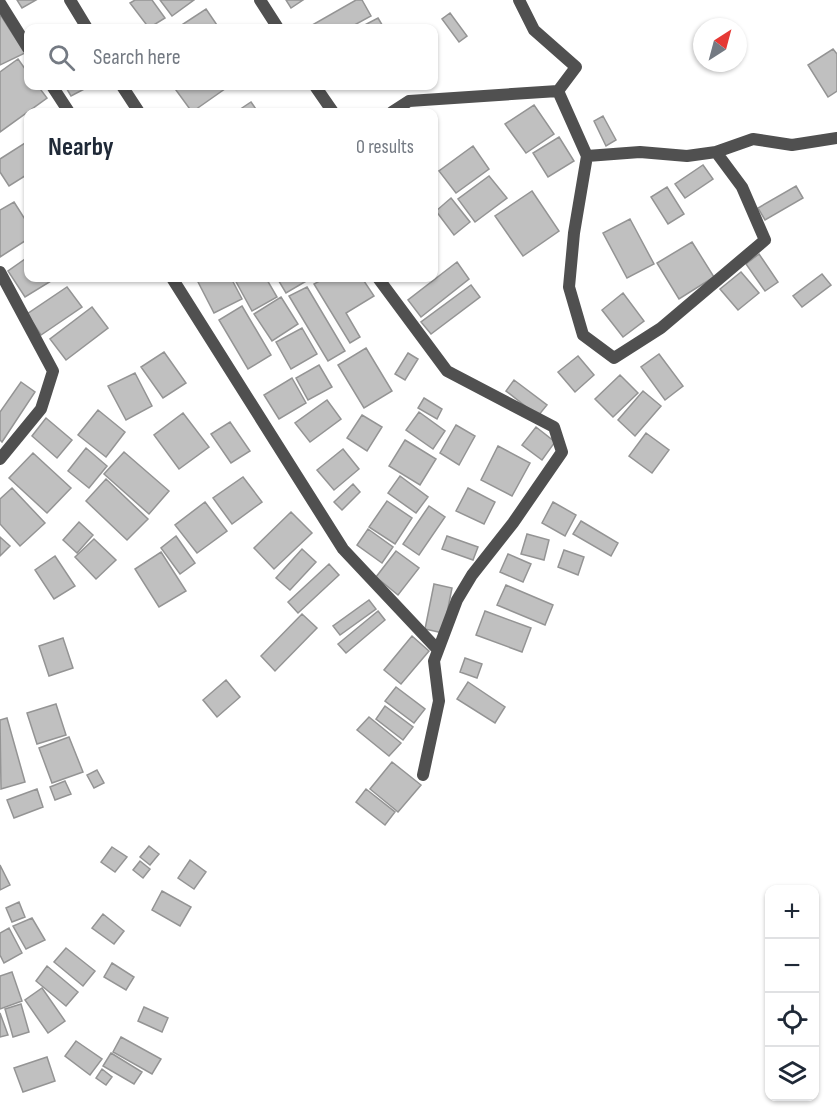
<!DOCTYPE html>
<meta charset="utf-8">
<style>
:root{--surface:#fff;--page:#f6f6f7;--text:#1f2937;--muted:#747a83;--line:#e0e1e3}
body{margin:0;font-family:"Sofia Sans Condensed",sans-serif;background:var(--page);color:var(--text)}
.controls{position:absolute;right:18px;bottom:18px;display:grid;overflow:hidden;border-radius:12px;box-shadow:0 2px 4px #0004}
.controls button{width:54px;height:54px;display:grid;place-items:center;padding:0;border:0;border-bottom:2px solid var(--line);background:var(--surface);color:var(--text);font:30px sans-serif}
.compass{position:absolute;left:693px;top:18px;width:54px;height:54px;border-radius:50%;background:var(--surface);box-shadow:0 2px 4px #0004;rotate:36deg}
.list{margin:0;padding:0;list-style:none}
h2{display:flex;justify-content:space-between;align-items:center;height:78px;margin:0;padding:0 24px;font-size:26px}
h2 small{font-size:20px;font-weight:400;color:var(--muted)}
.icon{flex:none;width:33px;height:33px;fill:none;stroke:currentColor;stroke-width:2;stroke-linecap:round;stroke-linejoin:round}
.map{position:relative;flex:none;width:837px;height:1119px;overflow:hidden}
.search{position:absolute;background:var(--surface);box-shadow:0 2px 4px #0004;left:24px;top:24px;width:414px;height:66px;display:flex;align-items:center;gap:15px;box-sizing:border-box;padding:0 21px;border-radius:12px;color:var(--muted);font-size:22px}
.panel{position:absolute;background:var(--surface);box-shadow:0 2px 4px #0004;left:24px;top:108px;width:414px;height:174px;border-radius:12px}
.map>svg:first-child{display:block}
.building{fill:#c0c0c0;stroke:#949494;stroke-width:1.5}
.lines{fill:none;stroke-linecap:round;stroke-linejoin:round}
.street{stroke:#505050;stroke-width:12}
</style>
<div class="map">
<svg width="837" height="1119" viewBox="0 0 837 1119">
<rect width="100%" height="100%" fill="#fff"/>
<!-- building -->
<path class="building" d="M 17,0 L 36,0 L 22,8 Z
M 135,0 L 152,0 L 165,18 L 149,28 L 130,3 Z
M 160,0 L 194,0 L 172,16 Z
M 286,0 L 303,0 L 291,8 Z
M 356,0 L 362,0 L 371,16 L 349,28 L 307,28 Z
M 206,9 L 219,28 L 177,28 Z
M 450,13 L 467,36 L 459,42 L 442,19 Z
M 0,14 L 25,53 L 0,65 Z
M 378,18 L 384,28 L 359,28 Z
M 833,49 L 837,54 L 837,91 L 828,97 L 808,65 Z
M 18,59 L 28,73 L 28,86 L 38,86 L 47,98 L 0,132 L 0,72 Z
M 65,86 L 90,86 L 71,96 Z
M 173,86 L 229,86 L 192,112 Z
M 251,102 L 258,112 L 236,112 Z
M 534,105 L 554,134 L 526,153 L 505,124 Z
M 603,116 L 616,140 L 606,146 L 594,121 Z
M 559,137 L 574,161 L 548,177 L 533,153 Z
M 28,141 L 28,174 L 9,186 L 0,172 L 0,159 Z
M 473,146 L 489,169 L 456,193 L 439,171 Z
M 703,165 L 713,179 L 685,198 L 675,184 Z
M 489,176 L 507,198 L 475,222 L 458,199 Z
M 796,186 L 803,198 L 765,220 L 758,208 Z
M 667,187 L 684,214 L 668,224 L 651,197 Z
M 532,191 L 559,231 L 523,256 L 495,216 Z
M 451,198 L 470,222 L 454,235 L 436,211 Z
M 14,202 L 28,224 L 28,239 L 0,257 L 0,210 Z
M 630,219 L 654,264 L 627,278 L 603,233 Z
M 692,242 L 714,277 L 679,299 L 657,263 Z
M 759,254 L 778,282 L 765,291 L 746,264 Z
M 28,257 L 28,278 L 56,278 L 25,297 L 8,271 Z
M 457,262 L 469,279 L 421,317 L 408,300 Z
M 741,272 L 759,293 L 738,310 L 720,289 Z
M 822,274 L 831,285 L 802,307 L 793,296 Z
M 196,278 L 231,278 L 242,299 L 214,313 Z
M 234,278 L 266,278 L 277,297 L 252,311 Z
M 277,278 L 306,278 L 308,280 L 286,293 Z
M 325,278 L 362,278 L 374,296 L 346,313 L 360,337 L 350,343 L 314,284 Z
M 471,285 L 480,297 L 431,334 L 421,322 Z
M 67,287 L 82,307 L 41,335 L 27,314 Z
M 307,287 L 345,351 L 328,361 L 289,296 Z
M 623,293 L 644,321 L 623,337 L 602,310 Z
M 281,297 L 298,324 L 272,341 L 254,314 Z
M 242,306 L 271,355 L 248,369 L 219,320 Z
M 92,307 L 108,328 L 66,360 L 50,339 Z
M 302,328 L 317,354 L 291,369 L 276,342 Z
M 366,348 L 392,391 L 364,408 L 338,365 Z
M 164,352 L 186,383 L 163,398 L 141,367 Z
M 408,353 L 418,359 L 405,380 L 395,374 Z
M 659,354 L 683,386 L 665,400 L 641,367 Z
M 578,356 L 594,375 L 575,392 L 558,372 Z
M 319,365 L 332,387 L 308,400 L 296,378 Z
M 135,373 L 152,406 L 126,420 L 108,386 Z
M 620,375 L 638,393 L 613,417 L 595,399 Z
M 292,378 L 306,403 L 279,419 L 264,395 Z
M 514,380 L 547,405 L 538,416 L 506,391 Z
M 21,382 L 35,392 L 2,442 L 0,440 L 0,412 Z
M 643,391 L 661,406 L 635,436 L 618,420 Z
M 424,398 L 442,409 L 437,419 L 418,408 Z
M 327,400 L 341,419 L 310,442 L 295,423 Z
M 98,410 L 125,432 L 106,457 L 78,435 Z
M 419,412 L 445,431 L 433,449 L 406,430 Z
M 183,413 L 209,447 L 179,469 L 154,435 Z
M 362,415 L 382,427 L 367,451 L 347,438 Z
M 46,418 L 72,440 L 57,458 L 32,436 Z
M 230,422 L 250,451 L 231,463 L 211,434 Z
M 456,425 L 475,436 L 459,465 L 440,453 Z
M 536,427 L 555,442 L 542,460 L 522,445 Z
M 646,433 L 669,450 L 652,473 L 629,456 Z
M 405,440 L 436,459 L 420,485 L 389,466 Z
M 498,446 L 530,463 L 512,496 L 481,480 Z
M 86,448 L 107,466 L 89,488 L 68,471 Z
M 343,449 L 359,469 L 334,490 L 317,470 Z
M 124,452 L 169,491 L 149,514 L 104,474 Z
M 33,453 L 71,488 L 47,513 L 9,478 Z
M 400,476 L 428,497 L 416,513 L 388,493 Z
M 243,477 L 262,502 L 232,524 L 213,498 Z
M 106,479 L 148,519 L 127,540 L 86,501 Z
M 353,484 L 360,492 L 342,510 L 334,502 Z
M 12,488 L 45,523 L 20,546 L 0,524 L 0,499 Z
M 468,488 L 495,502 L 484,524 L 456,511 Z
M 387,501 L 412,518 L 395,544 L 369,527 Z
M 205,502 L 227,531 L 197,553 L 175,525 Z
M 553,502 L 576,515 L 565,536 L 542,523 Z
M 429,506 L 445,517 L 419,555 L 403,544 Z
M 291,512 L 312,533 L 274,569 L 254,548 Z
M 581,521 L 618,543 L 611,556 L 573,534 Z
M 79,522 L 93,535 L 77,553 L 63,540 Z
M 368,529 L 393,547 L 382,563 L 357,545 Z
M 527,534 L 549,540 L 544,560 L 521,554 Z
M 176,536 L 195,563 L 180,574 L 161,548 Z
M 447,536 L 478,547 L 473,560 L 442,549 Z
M 0,537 L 10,546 L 0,556 Z
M 94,539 L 116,560 L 96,579 L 75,557 Z
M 302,549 L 316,562 L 290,590 L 276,578 Z
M 564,550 L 584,557 L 578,575 L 558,567 Z
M 396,551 L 419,568 L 398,595 L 376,577 Z
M 161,552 L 186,591 L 159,607 L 135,569 Z
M 508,554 L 531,564 L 523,582 L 500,572 Z
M 55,556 L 75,586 L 54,599 L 35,570 Z
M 329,564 L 339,575 L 298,613 L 288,602 Z
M 434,584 L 452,588 L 443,633 L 425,629 Z
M 506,585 L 553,605 L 545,625 L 497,605 Z
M 369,600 L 376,609 L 340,635 L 333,626 Z
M 378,611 L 385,620 L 346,653 L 338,644 Z
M 485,611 L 531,628 L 522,652 L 476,635 Z
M 302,614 L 317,628 L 275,671 L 261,656 Z
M 412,636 L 429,651 L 401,684 L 384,670 Z
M 63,638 L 73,668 L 49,676 L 39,646 Z
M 465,658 L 482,664 L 477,678 L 460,672 Z
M 226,680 L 240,697 L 217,717 L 203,700 Z
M 468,682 L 505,707 L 495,723 L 457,699 Z
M 396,687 L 425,709 L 414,723 L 385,701 Z
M 56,704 L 66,735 L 37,744 L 27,713 Z
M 385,706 L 413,727 L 403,740 L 376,719 Z
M 369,717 L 401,743 L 389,756 L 357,730 Z
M 7,718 L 25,782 L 1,789 L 0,720 Z
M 69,737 L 83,772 L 52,783 L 39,748 Z
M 392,762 L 421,785 L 398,812 L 370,789 Z
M 97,770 L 104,783 L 94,788 L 87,775 Z
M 65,781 L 71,794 L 55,800 L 50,787 Z
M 37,789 L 43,807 L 14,818 L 7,800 Z
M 366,789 L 395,812 L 385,825 L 356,802 Z
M 149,846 L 159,854 L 150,865 L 140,857 Z
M 112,847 L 127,857 L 115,872 L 101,862 Z
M 190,860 L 206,872 L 194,889 L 178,878 Z
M 140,861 L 150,869 L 143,878 L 133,870 Z
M 0,865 L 10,885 L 0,890 Z
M 162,891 L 191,907 L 180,926 L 152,910 Z
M 19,902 L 25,917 L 12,922 L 6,908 Z
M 103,914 L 124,931 L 114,944 L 92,928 Z
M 32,918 L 45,940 L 26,949 L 13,926 Z
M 9,928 L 22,953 L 4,963 L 0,955 L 0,933 Z
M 66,948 L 95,971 L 83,986 L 54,962 Z
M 112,963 L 134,977 L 126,990 L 104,977 Z
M 47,966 L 78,992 L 66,1006 L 36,981 Z
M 12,972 L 22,1001 L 0,1009 L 0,976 Z
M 42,988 L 65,1021 L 48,1033 L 25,1000 Z
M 21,1004 L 29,1032 L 13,1037 L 5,1009 Z
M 144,1007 L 168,1018 L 162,1032 L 138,1021 Z
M 0,1013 L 8,1035 L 0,1037 Z
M 121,1037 L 161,1059 L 152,1074 L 113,1052 Z
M 76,1041 L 102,1059 L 90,1075 L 65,1056 Z
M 111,1053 L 142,1072 L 134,1084 L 103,1066 Z
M 47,1057 L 55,1081 L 23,1092 L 14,1068 Z
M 102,1069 L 112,1077 L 106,1085 L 96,1078 Z"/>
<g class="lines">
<!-- street -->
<path class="street" d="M 70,0 L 87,28
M 260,0 L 278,28
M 519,0 L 534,30 L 576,67 L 558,91
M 0,3 L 28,48
M 52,86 L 69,112
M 122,86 L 139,112
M 315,86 L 333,112
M 392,112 L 409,101 L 558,91 L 587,156 L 574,233 L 569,287 L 583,335 L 614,358 L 661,328 L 765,240 L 742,187 L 716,152 L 753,139 L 792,145 L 837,138
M 587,156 L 640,152 L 687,156 L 716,152
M 0,272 L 53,371 L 41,409 L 0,459
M 172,278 L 343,549 L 438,650
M 378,278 L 447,371 L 554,427 L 562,452 L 513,523 L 472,575 L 457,600 L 434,661 L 439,701 L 423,775"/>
</g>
</svg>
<div class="controls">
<button>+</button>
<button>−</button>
<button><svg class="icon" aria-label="locate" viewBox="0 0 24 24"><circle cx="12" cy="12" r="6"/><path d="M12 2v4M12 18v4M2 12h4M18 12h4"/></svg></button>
<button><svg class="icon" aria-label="layers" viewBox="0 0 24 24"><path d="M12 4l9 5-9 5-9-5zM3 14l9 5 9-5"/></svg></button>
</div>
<svg class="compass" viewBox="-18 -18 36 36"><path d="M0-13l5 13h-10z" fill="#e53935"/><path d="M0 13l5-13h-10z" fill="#747a83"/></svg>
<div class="search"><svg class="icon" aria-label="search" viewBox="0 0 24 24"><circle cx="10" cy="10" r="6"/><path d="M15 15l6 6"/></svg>Search here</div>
<section class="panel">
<h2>Nearby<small>0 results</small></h2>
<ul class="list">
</ul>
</section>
</div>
